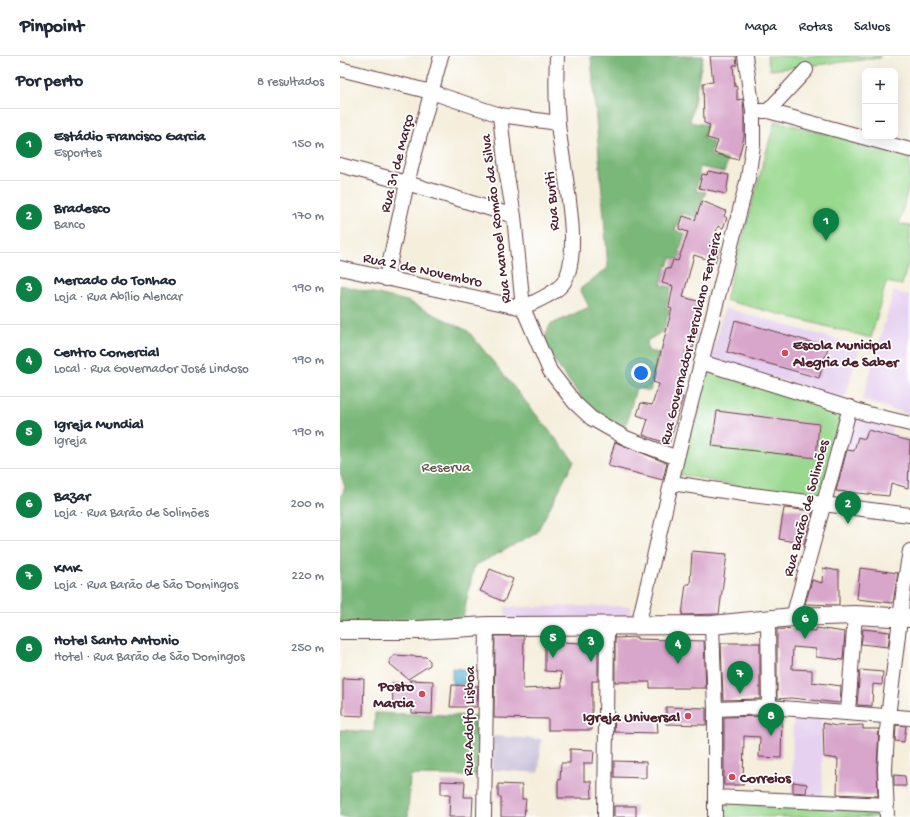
<!DOCTYPE html>
<html lang="pt">
<meta charset="utf-8">
<style>
:root{--surface:#fff;--page:#f2f2f3;--text:#1f2937;--muted:#747a83;--line:#e0e1e3;--accent:#0b8043}
body{margin:0;font-family:"Gochi Hand",sans-serif;background:var(--page);color:var(--text)}
.controls{position:absolute;right:12px;top:12px;display:grid;overflow:hidden;border-radius:8px;box-shadow:0 4px 16px #0002}
.controls button{width:36px;height:36px;display:grid;place-items:center;padding:0;border:0;border-bottom:1px solid var(--line);background:var(--surface);color:var(--text);font:20px sans-serif}
.you{position:absolute;left:301px;top:317px;width:14px;height:14px;margin:-10px;border:3px solid #fff;border-radius:50%;background:#1a73e8;box-shadow:0 0 0 6px #1a73e833}
.badge{display:grid;place-items:center;width:26px;height:26px;border-radius:50%;background:var(--accent);color:#fff;font-size:13px;font-weight:700}
.pin{position:absolute;translate:-50% -33px;filter:drop-shadow(0 1px 2px #0008)}
.pin::after{content:'';position:absolute;top:21px;width:14px;height:12px;background:inherit;clip-path:polygon(0 0,100% 0,50% 100%)}
.list{margin:0;padding:0;list-style:none}
h2{display:flex;justify-content:space-between;align-items:center;height:52px;margin:0;padding:0 16px;font-size:17px}
h2 small{font-size:13px;font-weight:400;color:var(--muted)}
.list li{display:grid;grid-template-columns:26px 1fr auto;gap:12px;align-items:center;box-sizing:border-box;height:72px;padding:0 16px;border-top:1px solid var(--line)}
.list b{display:block;font-size:15px;white-space:nowrap}
.list p{margin:0;font-size:13px;white-space:nowrap;color:var(--muted)}
.list em{font-size:13px;font-style:normal;color:var(--muted)}
.map{position:relative;flex:none;width:570px;height:761px;overflow:hidden}
header{display:flex;align-items:center;gap:24px;box-sizing:border-box;height:56px;padding:0 20px;background:var(--surface);border-bottom:1px solid var(--line)}
header strong{font-size:19px}
nav{display:flex;gap:22px;margin-inline-start:auto;font-size:14px}
main{display:flex}
aside{flex:1;background:var(--surface)}
.map>svg:first-child{display:block}
.built{fill:#e6d2f0}
.industrial{fill:#c8bfd8}
.green{fill:#99d88e;stroke:#727c5c}
.forest{fill:#7ab879;stroke:#626c52}
.water{fill:#53b0d1;stroke:#4e687e}
.building{fill:#d8a5cb}
.lines{fill:none;stroke-linecap:round;stroke-linejoin:round}
.minor-casing{stroke:#643e45;stroke-width:16}
.major-casing{stroke:#643e45;stroke-width:20}
.minor{stroke:#fff;stroke-width:14}
.major{stroke:#fff;stroke-width:18}
.poi-dot{fill:#d1495b;stroke:#fff;stroke-width:1.5}
.labels{text-anchor:middle;stroke-width:3.5;stroke-linejoin:round;paint-order:stroke}
.street-label{font-size:15px;fill:#4a1f2b;stroke:#fff}
.poi-label{font-size:15px;font-weight:bold;fill:#4a1f2b;stroke:#fff;text-anchor:start}
.park-label{font-size:15px;fill:#625649;stroke:#fff}
</style>
<header>
<strong>Pinpoint</strong>
<nav><a>Mapa</a><a>Rotas</a><a>Salvos</a></nav>
</header>
<main>
<aside>
<h2>Por perto<small>8 resultados</small></h2>
<ul class="list">
<li><span class="badge">1</span><div><b>Estádio Francisco Garcia</b><p>Esportes</p></div><em>150 m</em></li>
<li><span class="badge">2</span><div><b>Bradesco</b><p>Banco</p></div><em>170 m</em></li>
<li><span class="badge">3</span><div><b>Mercado do Tonhao</b><p>Loja · Rua Abílio Alencar</p></div><em>190 m</em></li>
<li><span class="badge">4</span><div><b>Centro Comercial</b><p>Local · Rua Governador José Lindoso</p></div><em>190 m</em></li>
<li><span class="badge">5</span><div><b>Igreja Mundial</b><p>Igreja</p></div><em>190 m</em></li>
<li><span class="badge">6</span><div><b>Bazar</b><p>Loja · Rua Barão de Solimões</p></div><em>200 m</em></li>
<li><span class="badge">7</span><div><b>KMK</b><p>Loja · Rua Barão de São Domingos</p></div><em>220 m</em></li>
<li><span class="badge">8</span><div><b>Hotel Santo Antonio</b><p>Hotel · Rua Barão de São Domingos</p></div><em>250 m</em></li>
</ul>
</aside>
<div class="map">
<svg width="570" height="761" viewBox="0 0 570 761">
<rect width="100%" height="100%" fill="#fff"/>
<filter id="ink" filterUnits="userSpaceOnUse"><feTurbulence type="fractalNoise" baseFrequency=".025" numOctaves="2"/><feDisplacementMap in="SourceGraphic" scale="8" xChannelSelector="R" yChannelSelector="G"/><feConvolveMatrix kernelMatrix="1 2 1 2 8 2 1 2 1" color-interpolation-filters="sRGB"/></filter>
<filter id="wash" filterUnits="userSpaceOnUse"><feTurbulence type="fractalNoise" baseFrequency=".012" numOctaves="4" result="noise"/><feDisplacementMap in="SourceGraphic" scale="16" xChannelSelector="R" yChannelSelector="G"/><feGaussianBlur stdDeviation="0.9" result="paint"/><feColorMatrix in="noise" values="0 0 0 0 0 0 0 0 0 0 0 0 0 0 0 0 0 1.4 0 .05"/><feComposite in="paint" operator="in"/></filter>
<g filter="url(#wash)">
<rect width="100%" height="100%" fill="#f4eedb"/>
<!-- built -->
<path class="built" d="M 554,235 L 570,240 L 570,359 L 522,344 Z
M 385,252 L 520,290 L 505,342 L 370,304 Z
M 512,361 L 552,373 L 551,378 L 570,384 L 570,434 L 498,413 Z
M 291,550 L 291,561 L 166,562 L 165,551 Z
M 453,658 L 481,661 L 483,743 L 452,741 Z"/>
<!-- industrial -->
<path class="industrial" d="M 153,680 L 201,683 L 199,717 L 152,714 Z"/>
<!-- green -->
<path class="green" d="M 427,0 L 540,0 L 540,2 L 430,14 Z
M 435,65 L 570,98 L 570,125 L 559,168 L 570,170 L 570,200 L 562,229 L 546,226 L 531,282 L 385,244 Z
M 363,312 L 504,351 L 479,446 L 337,418 Z
M 379,743 L 546,753 L 546,761 L 379,761 Z"/>
<!-- forest -->
<path class="forest" d="M 251,0 L 363,0 L 350,66 L 367,69 L 363,82 L 373,86 L 370,99 L 388,104 L 384,116 L 360,111 L 356,135 L 366,136 L 354,161 L 342,157 L 335,174 L 345,178 L 339,196 L 346,198 L 344,205 L 331,202 L 328,210 L 326,210 L 321,229 L 331,231 L 326,253 L 330,254 L 323,275 L 307,285 L 308,295 L 319,297 L 310,335 L 296,332 L 285,373 L 250,353 L 202,289 L 210,269 L 249,251 L 240,233 L 268,212 Z
M 0,229 L 67,245 L 128,275 L 234,405 L 196,478 L 134,510 L 122,567 L 0,567 L 0,444 L 5,431 L 0,416 Z
M 35,657 L 138,660 L 137,720 L 70,719 L 68,761 L 0,761 L 0,674 L 34,676 Z"/>
<!-- water -->
<path class="water" d="M 112,612 L 129,614 L 128,628 L 112,628 Z"/>
<g id="blocks">
<!-- building -->
<path class="building" d="M 370,0 L 396,0 L 397,9 L 393,9 L 395,31 L 397,30 L 397,44 L 403,43 L 404,59 L 404,81 L 398,104 L 374,97 L 378,85 L 367,82 L 370,69 L 364,67 L 363,27 L 373,26 Z
M 368,115 L 389,119 L 386,138 L 359,132 L 362,118 L 367,119 Z
M 362,145 L 386,155 L 384,160 L 387,162 L 383,172 L 378,170 L 372,188 L 380,191 L 375,206 L 354,199 L 343,241 L 361,246 L 354,276 L 357,277 L 353,292 L 347,291 L 335,339 L 343,341 L 329,388 L 303,379 L 308,363 L 297,359 L 301,347 L 312,349 L 319,328 L 313,326 L 332,253 L 329,252 L 333,230 L 322,227 L 326,212 L 330,213 L 333,204 L 338,205 L 348,176 L 339,173 L 343,160 L 355,164 Z
M 395,264 L 488,291 L 479,322 L 387,296 Z
M 377,355 L 479,368 L 476,402 L 372,390 Z
M 528,374 L 570,385 L 568,432 L 551,427 L 549,440 L 496,435 L 507,394 L 514,395 L 518,381 L 525,383 Z
M 275,386 L 327,407 L 323,424 L 268,410 Z
M 444,452 L 473,455 L 464,488 L 439,483 Z
M 352,495 L 387,498 L 379,558 L 342,559 L 346,528 L 350,528 Z
M 483,512 L 499,515 L 499,549 L 465,548 L 472,524 L 482,527 Z
M 520,512 L 558,517 L 553,547 L 517,543 Z
M 150,513 L 173,523 L 164,546 L 140,535 Z
M 476,572 L 505,576 L 503,604 L 476,601 L 476,593 L 453,591 L 452,613 L 472,614 L 472,626 L 501,630 L 500,647 L 451,642 L 437,643 L 437,573 L 476,575 Z
M 523,573 L 550,576 L 548,591 L 521,588 Z
M 155,580 L 184,580 L 183,633 L 222,631 L 221,616 L 205,615 L 205,589 L 222,590 L 221,586 L 240,587 L 240,582 L 258,582 L 258,625 L 252,625 L 252,674 L 208,674 L 208,663 L 154,662 Z
M 297,581 L 297,583 L 364,585 L 366,632 L 310,632 L 310,626 L 275,626 L 275,582 Z
M 381,587 L 420,587 L 420,643 L 383,644 Z
M 54,599 L 86,601 L 90,605 L 90,609 L 68,623 L 50,608 L 50,604 Z
M 520,614 L 543,616 L 542,629 L 533,628 L 532,650 L 517,649 Z
M 3,622 L 24,623 L 23,660 L 3,659 Z
M 69,624 L 93,625 L 92,658 L 72,657 L 72,647 L 53,647 L 52,627 L 72,627 Z
M 112,629 L 138,630 L 137,651 L 110,651 Z
M 326,651 L 366,652 L 366,669 L 326,668 Z
M 429,660 L 442,661 L 441,702 L 419,701 L 420,681 L 404,680 L 403,729 L 384,729 L 384,661 Z
M 275,662 L 317,662 L 318,677 L 274,676 Z
M 483,667 L 496,670 L 523,669 L 523,673 L 539,673 L 537,713 L 538,740 L 497,738 L 498,703 L 484,701 Z
M 556,669 L 566,670 L 564,686 L 555,685 Z
M 230,693 L 254,694 L 253,707 L 244,707 L 244,725 L 251,725 L 252,742 L 218,742 L 218,724 L 220,724 L 221,707 L 230,707 Z
M 274,705 L 306,706 L 306,722 L 274,721 Z
M 554,719 L 565,720 L 566,730 L 554,730 Z
M 101,725 L 125,726 L 124,741 L 133,741 L 132,761 L 109,761 L 110,738 L 101,738 Z
M 453,726 L 467,728 L 466,737 L 453,736 Z
M 158,728 L 182,729 L 182,743 L 186,743 L 184,761 L 161,761 L 161,741 L 158,741 Z
M 274,750 L 296,750 L 296,761 L 274,761 Z"/>
</g>
</g>
<g filter="url(#ink)">
<use href="#blocks" fill-opacity="0" stroke="#643e45" stroke-width="1"/>
<g class="lines">
<!-- minor casing -->
<g class="minor-casing">
<path id="minor" d="M 0,13 L 91,36 L 160,59 L 218,67
M 413,55 L 428,55 L 570,94
M 428,55 L 466,14
M 160,59 L 166,114 L 174,160 L 183,252 L 210,315 L 235,347 L 251,362 L 286,382 L 337,402
M 0,109 L 67,127 L 174,160
M 0,212 L 183,252 C 195,245 216,238 224,226 C 244,195 221,105 218,67 C 216,45 216,22 217,0
M 46,223 L 67,127 L 101,0
M 361,306 L 528,358 L 570,368
M 332,427 L 404,438 L 570,459
M 453,561 L 510,351
M 428,563 L 429,651
M 372,569 L 375,653 L 375,761
M 298,570 L 337,402 L 408,122 L 413,89 L 413,55 L 405,0
M 375,653 L 429,651 L 570,662
M 508,656 L 515,559
M 375,741 L 547,749
M 144,761 L 147,570
M 265,761 L 267,571
M 547,761 L 545,713 L 548,661 L 564,530 L 570,495"/>
</g>
<!-- major casing -->
<g class="major-casing">
<path id="major" d="M 0,574 L 79,574 L 147,570 L 372,569 L 453,561 L 515,559 L 570,562"/>
</g>
<!-- minor -->
<use href="#minor" class="minor"/>
<!-- major -->
<use href="#major" class="major"/>
</g>
</g>
<!-- markers -->
<g class="poi-dot">
<circle cx="445" cy="297" r="4"/>
<circle cx="82" cy="638" r="4"/>
<circle cx="348" cy="660" r="4"/>
<circle cx="392" cy="721" r="4"/>
</g>
<g class="labels">
<!-- street labels -->
<g class="street-label">
<text transform="translate(56 107) rotate(-76)" y="5">Rua 31 de Março</text>
<text transform="translate(211 145) rotate(-95)" y="5">Rua Buriti</text>
<text transform="translate(155 163) rotate(-97)" y="5">Rua Manoel Romão da Silva</text>
<text transform="translate(83 213) rotate(12)" y="5">Rua 2 de Novembro</text>
<text transform="translate(350 282) rotate(-76)" y="5">Rua Governador Herculano Ferreira</text>
<text transform="translate(465 452) rotate(-75)" y="5">Rua Barão de Solimões</text>
<text transform="translate(128 665) rotate(-89)" y="5">Rua Adolfo Lisboa</text>
</g>
<!-- poi labels -->
<g class="poi-label">
<text x="453" y="293">Escola Municipal<tspan x="453" dy="17">Alegria de Saber</tspan></text>
<text x="74" y="634" text-anchor="end">Posto<tspan x="74" dy="17">Marcia</tspan></text>
<text x="340" y="665" text-anchor="end">Igreja Universal</text>
<text x="400" y="726">Correios</text>
</g>
<!-- park labels -->
<g class="park-label">
<text x="106" y="415">Reserva</text>
</g>
</g>
</svg>
<div class="controls">
<button>+</button>
<button>−</button>
</div>
<div class="you"></div>
<div class="pin badge" style="left:486px;top:185px">1</div>
<div class="pin badge" style="left:508px;top:468px">2</div>
<div class="pin badge" style="left:251px;top:606px">3</div>
<div class="pin badge" style="left:338px;top:608px">4</div>
<div class="pin badge" style="left:213px;top:602px">5</div>
<div class="pin badge" style="left:465px;top:583px">6</div>
<div class="pin badge" style="left:400px;top:638px">7</div>
<div class="pin badge" style="left:431px;top:680px">8</div>
</div>
</main>
